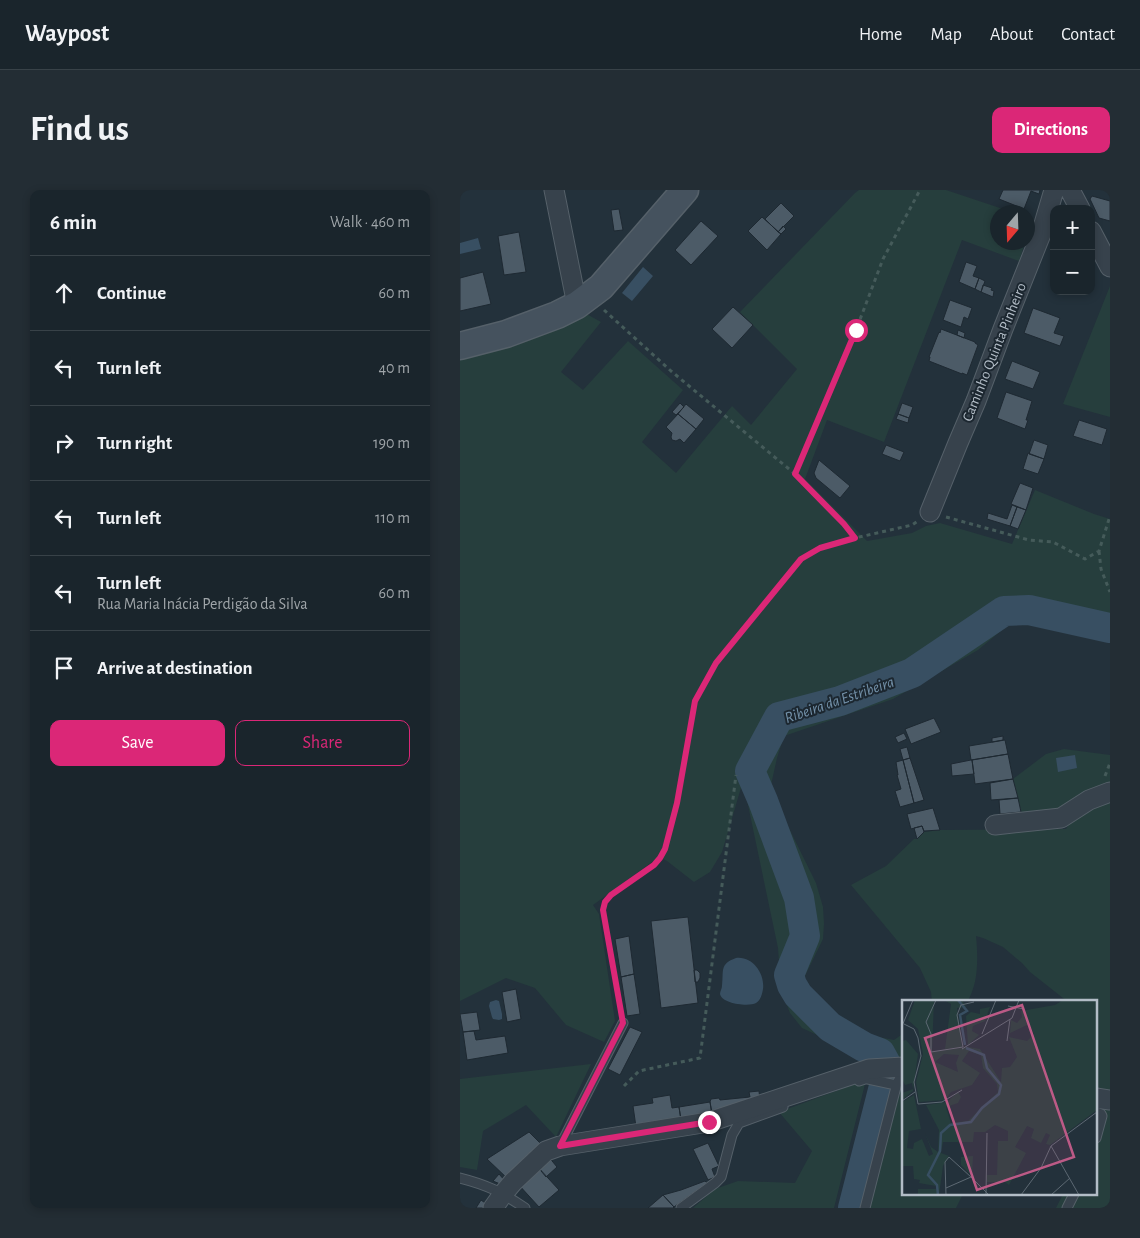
<!DOCTYPE html>
<meta charset="utf-8">
<style>
:root{--surface:#1a252c;--page:#232d34;--text:#f1f3f6;--muted:#9fa5a9;--line:#384248;--accent:#db2777}
body{margin:0;font-family:"Alegreya Sans",sans-serif;background:var(--page);color:var(--text)}
.controls{position:absolute;right:15px;top:15px;display:grid;overflow:hidden;border-radius:10px;box-shadow:0 2px 8px #0003}
.controls button{width:45px;height:45px;display:grid;place-items:center;padding:0;border:0;border-bottom:1px solid var(--line);background:var(--surface);color:var(--text);font:25px sans-serif}
.compass{position:absolute;left:530px;top:15px;width:45px;height:45px;border-radius:50%;background:var(--surface);box-shadow:0 2px 8px #0003;rotate:199deg}
.stop{position:absolute;width:15px;height:15px;margin:-11px;border:4px solid #db2777;border-radius:50%;background:#fff}
.stop.end{background:#db2777;border-color:#fff;box-shadow:0 1px 5px #0008}
.list{margin:0;padding:0;list-style:none}
h2{display:flex;justify-content:space-between;align-items:center;height:65px;margin:0;padding:0 20px;font-size:21px}
h2 small{font-size:16px;font-weight:400;color:var(--muted)}
.list li{display:grid;grid-template-columns:32px 1fr auto;gap:15px;align-items:center;box-sizing:border-box;height:75px;padding:0 20px;border-top:1px solid var(--line)}
.list b{display:block;font-size:19px;white-space:nowrap}
.list p{margin:0;font-size:16px;white-space:nowrap;color:var(--muted)}
.list em{font-size:16px;font-style:normal;color:var(--muted)}
.actions{display:flex;gap:10px;padding:15px 20px}
.actions a{flex:1;padding:11px 0;border:1px solid var(--accent);border-radius:10px;text-align:center;font-size:18px;color:var(--accent)}
.actions .main{background:var(--accent);color:#fff}
.icon{flex:none;width:28px;height:28px;fill:none;stroke:currentColor;stroke-width:2;stroke-linecap:round;stroke-linejoin:round}
.map{position:relative;flex:none;width:650px;height:1018px;overflow:hidden;border-radius:10px}
header{display:flex;align-items:center;gap:30px;box-sizing:border-box;height:70px;padding:0 25px;background:var(--surface);border-bottom:1px solid var(--line)}
header strong{font-size:24px}
nav{display:flex;gap:28px;margin-inline-start:auto;font-size:18px}
.intro{display:flex;align-items:center;justify-content:space-between;box-sizing:border-box;height:120px;padding:0 30px}
h1{margin:0;font-size:35px}
.button{padding:12px 22px;border-radius:10px;background:var(--accent);color:#fff;font-size:18px;font-weight:700}
main{display:flex;gap:30px;padding:0 30px}
aside{flex:1;background:var(--surface);border-radius:10px;box-shadow:0 2px 8px #0003}
.map>svg:first-child{display:block}
.green{fill:#263e3d}
.water{fill:#384f62}
.lines{fill:none;stroke-linecap:round;stroke-linejoin:round}
.river{stroke:#384f62;stroke-width:30}
.building{fill:#4c5b67;stroke:#1e2932}
.lane-casing{stroke:#556069;stroke-width:11}
.street-casing{stroke:#556069;stroke-width:21}
.secondary-casing{stroke:#556069;stroke-width:29}
.path{stroke:#455b5a;stroke-width:3;stroke-dasharray:4 4;stroke-linecap:butt}
.lane{stroke:#37424c;stroke-width:9}
.street{stroke:#37424c;stroke-width:19}
.secondary{stroke:#45525e;stroke-width:26}
.route{stroke:#db2777;stroke-width:6}
.labels{text-anchor:middle;stroke-width:4;stroke-linejoin:round;paint-order:stroke}
.street-label{font-size:15px;fill:#b3bdc7;stroke:#1c2730}
.water-label{font-size:16px;font-style:italic;fill:#7492aa;stroke:#1c2730}
.inset-river{fill:none;stroke:#384f62;stroke-width:2.5}
.inset-road{fill:none;stroke:#5d6973;stroke-width:1}
.view{fill:#bc5a86;fill-opacity:0.15;stroke:#bc5a86;stroke-width:2.5}
.inset-edge{fill:none;stroke:#b3bdc7;stroke-width:2.5}
</style>
<header>
<strong>Waypost</strong>
<nav><a>Home</a><a>Map</a><a>About</a><a>Contact</a></nav>
</header>
<div class="intro"><h1>Find us</h1><a class="button">Directions</a></div>
<main>
<aside>
<h2>6 min<small>Walk · 460 m</small></h2>
<ul class="list">
<li><svg class="icon" aria-label="ahead" viewBox="0 0 24 24"><path d="M12 20V5M6 11l6-6 6 6"/></svg><div><b>Continue</b></div><em>60 m</em></li>
<li><svg class="icon" aria-label="left" viewBox="0 0 24 24"><path d="M17 20v-9H6M10 6l-5 5 5 5"/></svg><div><b>Turn left</b></div><em>40 m</em></li>
<li><svg class="icon" aria-label="right" viewBox="0 0 24 24"><path d="M7 20v-9h11M14 6l5 5-5 5"/></svg><div><b>Turn right</b></div><em>190 m</em></li>
<li><svg class="icon" aria-label="left" viewBox="0 0 24 24"><path d="M17 20v-9H6M10 6l-5 5 5 5"/></svg><div><b>Turn left</b></div><em>110 m</em></li>
<li><svg class="icon" aria-label="left" viewBox="0 0 24 24"><path d="M17 20v-9H6M10 6l-5 5 5 5"/></svg><div><b>Turn left</b><p>Rua Maria Inácia Perdigão da Silva</p></div><em>60 m</em></li>
<li><svg class="icon" aria-label="arrive" viewBox="0 0 24 24"><path d="M6 21V4h12l-3 4 3 4H6"/></svg><div><b>Arrive at destination</b></div></li>
</ul>
<div class="actions"><a class="main">Save</a><a>Share</a></div>
</aside>
<div class="map">
<svg width="650" height="1018" viewBox="0 0 650 1018">
<rect width="100%" height="100%" fill="#23313b"/>
<!-- green -->
<path class="green" d="M 399,0 L 486,0 L 552,22 L 538,22 L 538,52 L 565,53 L 559,71 L 502,50 L 424,252 L 367,230 L 345,289 L 407,351 L 452,343 L 466,336 L 480,333 L 552,354 L 575,300 L 634,324 L 650,329 L 650,449 L 564,434 L 548,435 L 518,460 L 433,509 L 324,546 L 317,568 L 311,595 L 316,612 L 356,693 L 363,717 L 364,734 L 363,749 L 343,790 L 345,803 L 377,835 L 412,852 L 413,846 L 434,850 L 444,843 L 444,886 L 409,874 L 409,869 L 342,838 L 330,823 L 321,800 L 318,758 L 283,591 L 262,662 L 250,682 L 234,692 L 207,671 L 199,667 L 133,715 L 139,724 L 155,831 L 144,852 L 106,835 L 75,798 L 46,788 L 0,811 L 0,164 L 123,122 L 141,132 L 101,182 L 123,200 L 168,151 L 223,200 L 182,252 L 216,283 L 272,216 L 291,235 L 337,179 L 280,122 L 395,3 Z
M 650,96 L 650,227 L 603,214 Z
M 604,559 L 650,565 L 650,594 L 648,593 L 634,599 L 601,621 L 562,628 L 553,589 L 586,564 Z
M 650,607 L 650,1018 L 596,1018 L 603,1004 L 636,1004 L 636,812 L 608,812 L 570,782 L 562,773 L 543,757 L 523,748 L 516,746 C 518,767 519,793 507,812 L 472,812 L 471,802 L 460,778 L 391,695 L 426,676 L 454,649 L 457,649 L 464,642 L 480,640 L 606,639 L 614,626 Z
M 131,874 L 96,947 L 66,915 L 23,941 L 17,980 L 0,977 L 0,889 Z
M 406,890 L 374,1018 L 233,1018 L 255,999 L 278,991 L 335,993 L 352,961 L 319,922 Z
M 443,891 L 444,1004 L 503,1004 L 496,1018 L 409,1018 Z"/>
<!-- water -->
<path class="water" d="M 18,48 L 21,59 L 0,64 L 0,53 Z
M 183,77 L 193,86 L 172,111 L 162,103 Z
M 615,565 L 617,578 L 598,582 L 596,568 Z
M 276,768 C 293,766 305,784 303,799 C 302,804 301,810 296,813 C 289,817 262,814 260,804 C 260,801 262,799 262,796 C 264,781 259,774 276,768 Z
M 36,810 L 39,811 L 42,824 L 42,829 L 39,830 L 33,829 L 32,827 L 29,816 L 30,812 Z"/>
<g class="lines">
<!-- river -->
<path class="river" d="M 426,874 L 420,863 L 404,857 L 370,837 L 338,805 L 332,795 L 329,785 L 345,746 L 339,708 L 303,611 L 290,581 L 319,527 L 380,511 L 452,483 L 544,421 L 569,420 L 650,438
M 393,1018 L 424,896"/>
</g>
<!-- building -->
<path class="building" d="M 543,0 L 580,0 L 579,4 L 571,1 L 564,19 L 539,9 Z
M 632,6 L 650,11 L 650,31 L 639,28 L 630,9 Z
M 321,13 L 334,26 L 318,42 L 305,29 Z
M 159,19 L 163,40 L 154,41 L 151,20 Z
M 302,27 L 321,44 L 307,60 L 288,41 Z
M 241,31 L 258,46 L 231,75 L 215,60 Z
M 323,36 L 326,39 L 321,44 L 318,42 Z
M 59,42 L 66,82 L 44,85 L 38,46 Z
M 506,72 L 517,76 L 513,86 L 519,88 L 515,99 L 499,92 Z
M 23,82 L 31,114 L 0,121 L 0,88 Z
M 519,88 L 525,91 L 521,102 L 515,99 Z
M 523,95 L 532,98 L 531,100 L 534,101 L 533,107 L 521,102 Z
M 490,110 L 512,118 L 508,129 L 504,127 L 501,137 L 483,130 Z
M 273,117 L 293,135 L 272,158 L 252,139 Z
M 573,118 L 600,128 L 594,143 L 604,146 L 600,156 L 564,143 Z
M 481,139 L 515,152 L 515,153 L 518,155 L 507,185 L 502,183 L 502,184 L 469,171 L 470,167 L 469,167 L 479,142 L 480,143 Z
M 498,140 L 505,143 L 504,148 L 497,145 Z
M 552,171 L 580,182 L 573,199 L 545,189 Z
M 546,202 L 572,211 L 566,230 L 568,230 L 565,239 L 537,228 Z
M 220,213 L 224,217 L 216,225 L 212,222 Z
M 442,213 L 453,217 L 449,228 L 438,224 Z
M 226,214 L 244,229 L 236,239 L 218,224 Z
M 218,224 L 236,239 L 224,253 L 220,249 L 216,251 L 212,250 L 211,247 L 212,243 L 206,237 Z
M 438,224 L 449,228 L 448,233 L 436,229 Z
M 619,230 L 647,239 L 642,255 L 613,246 Z
M 574,250 L 588,255 L 584,269 L 569,264 Z
M 426,255 L 444,262 L 440,271 L 422,264 Z
M 568,263 L 584,269 L 578,284 L 563,279 Z
M 359,270 L 390,296 L 380,308 L 356,288 L 354,283 Z
M 560,293 L 573,298 L 566,320 L 551,314 Z
M 552,315 L 557,317 L 550,336 L 527,329 L 528,323 L 547,329 Z
M 557,317 L 566,320 L 558,339 L 550,336 Z
M 474,528 L 481,542 L 451,554 L 445,539 Z
M 444,543 L 447,549 L 438,553 L 435,547 Z
M 543,546 L 543,550 L 532,552 L 532,548 Z
M 545,550 L 548,564 L 511,570 L 509,556 Z
M 447,557 L 450,568 L 443,570 L 440,559 Z
M 548,564 L 553,589 L 515,594 L 512,570 Z
M 450,568 L 464,610 L 454,613 L 443,570 Z
M 443,570 L 454,613 L 440,617 L 435,601 L 441,599 L 437,585 L 438,585 L 436,572 Z
M 511,570 L 512,570 L 514,584 L 492,586 L 491,574 Z
M 553,589 L 558,608 L 531,610 L 530,593 Z
M 558,608 L 561,622 L 540,624 L 539,610 Z
M 473,618 L 480,640 L 464,641 L 462,636 L 451,639 L 447,624 Z
M 462,636 L 464,642 L 457,649 L 454,638 Z
M 228,727 L 238,813 L 201,818 L 191,731 Z
M 169,746 L 174,784 L 161,787 L 155,749 Z
M 234,780 L 237,780 L 240,783 L 240,788 L 238,792 L 235,792 Z
M 174,784 L 180,824 L 167,826 L 161,787 Z
M 56,799 L 61,829 L 47,832 L 42,802 Z
M 17,822 L 20,840 L 3,842 L 0,824 Z
M 170,837 L 182,842 L 160,885 L 148,879 Z
M 14,841 L 16,850 L 45,846 L 48,863 L 7,870 L 3,842 Z
M 299,901 L 300,911 L 252,924 L 250,912 L 251,909 L 259,908 L 260,910 L 290,907 L 289,902 Z
M 210,905 L 212,918 L 219,917 L 221,930 L 176,937 L 173,916 L 193,913 L 192,908 Z
M 250,912 L 252,924 L 221,930 L 219,917 Z
M 69,942 L 83,956 L 49,990 L 27,969 Z
M 248,953 L 259,976 L 252,979 L 255,987 L 248,990 L 233,959 Z
M 88,966 L 97,977 L 86,987 L 77,976 Z
M 77,976 L 99,1000 L 79,1017 L 58,994 Z
M 39,984 L 46,992 L 40,994 L 33,991 Z
M 245,991 L 247,993 L 214,1017 L 203,1005 L 221,1000 Z
M 203,1005 L 214,1017 L 213,1018 L 188,1018 Z
M 21,1010 L 28,1015 L 27,1018 L 16,1018 Z"/>
<g class="lines">
<!-- lane casing -->
<g class="lane-casing">
<path id="lane" d="M 399,891 L 405,889 L 408,889 L 436,895
M 636,922 L 641,924 L 642,926 L 636,948
M 100,956 L 163,833
M 0,988 C 28,995 41,1002 65,1018
M 221,1018 L 255,993 L 261,987 L 272,945 L 279,933 L 323,917
M 405,1018 L 437,893 L 440,888 L 444,889
M 607,1018 L 614,1004"/>
</g>
<!-- street casing -->
<g class="street-casing">
<path id="street" d="M 94,0 L 117,115
M 610,0 L 620,19
M 631,41 L 650,77
M 470,322 L 498,253 L 516,211 L 543,139 L 581,44 L 594,0
M 535,635 L 601,628 L 629,610 L 650,602
M 636,908 L 650,910
M 33,1018 L 43,1004 L 53,992 L 86,961 L 100,956 L 249,932 L 409,879 L 444,877"/>
</g>
<!-- secondary casing -->
<g class="secondary-casing">
<path id="secondary" d="M 0,156 L 46,144 L 97,125 L 117,115 L 141,97 L 225,0"/>
</g>
<!-- path -->
<path class="path" d="M 144,120 L 211,181 L 335,284 L 384,334 L 395,348
M 335,284 L 396,140 L 423,69 L 460,0
M 486,327 L 569,350 L 593,352 L 625,369 L 639,361 L 650,326
M 639,361 L 641,379 L 650,402
M 645,586 L 650,573
M 161,822 L 143,720 L 145,712 L 151,705 L 194,675 L 200,668 L 205,659 L 217,613 L 235,511 L 256,473 L 341,369 L 360,358 L 395,348 L 452,335 L 458,331
M 164,896 L 179,881 L 240,868 L 276,585"/>
<!-- lane -->
<use href="#lane" class="lane"/>
<!-- street -->
<use href="#street" class="street"/>
<!-- secondary -->
<use href="#secondary" class="secondary"/>
</g>
<g class="lines">
<!-- route -->
<path class="route" d="M 249,932 L 100,956 L 163,833 L 143,720 L 145,712 L 151,705 L 194,675 L 200,668 L 205,659 L 217,613 L 235,511 L 256,473 L 341,369 L 360,358 L 395,348 L 384,334 L 335,284 L 396,140"/>
</g>
<g class="labels">
<!-- street labels -->
<g class="street-label">
<text transform="translate(534 162) rotate(-68)" y="5">Caminho Quinta Pinheiro</text>
</g>
<!-- water labels -->
<g class="water-label">
<text transform="translate(379 509) rotate(-19)" y="6">Ribeira da Estribeira</text>
</g>
</g>
<!-- overview -->
<g transform="translate(442 810)">
<rect width="195" height="195" fill="#23313b"/>
<path d="M 13,0 L 32,0 L 30,52 L 66,47 L 78,49 L 99,82 L 100,68 L 108,67 L 115,57 L 107,37 L 125,41 L 132,34 L 127,24 L 108,33 L 109,20 L 115,23 L 120,17 L 119,11 L 153,5 L 161,0 L 194,0 L 195,110 L 148,145 L 144,144 L 148,135 L 144,133 L 139,143 L 129,138 L 132,129 L 125,126 L 113,147 L 124,153 L 107,185 L 103,182 L 85,182 L 85,175 L 95,175 L 96,141 L 106,141 L 106,131 L 93,125 L 83,132 L 72,132 L 71,142 L 41,142 L 39,153 L 47,156 L 41,166 L 37,195 L 16,195 L 16,189 L 34,189 L 34,186 L 17,183 L 18,180 L 12,179 L 11,166 L 0,166 L 0,102 L 12,95 L 19,129 L 7,131 L 5,148 L 11,149 L 12,143 L 20,139 L 27,156 L 31,154 L 23,133 L 29,147 L 36,152 L 37,130 L 24,105 L 45,102 L 56,92 L 59,97 L 56,103 L 44,107 L 49,123 L 66,121 L 96,92 L 95,84 L 81,68 L 79,55 L 67,51 L 60,61 L 78,73 L 70,85 L 49,92 L 43,100 L 17,102 L 14,82 L 21,54 L 16,29 L 6,20 ZM 57,55 L 54,63 L 56,72 L 33,62 L 42,54 ZM 42,0 L 60,0 L 64,7 L 55,8 L 60,47 L 43,49 L 49,4 ZM 88,7 L 83,21 L 71,26 L 70,31 L 77,35 L 66,45 L 64,16 L 69,12 L 78,14 L 78,9 ZM 4,40 L 16,54 L 11,91 L 0,100 L 0,93 L 11,89 L 10,83 L 3,85 L 0,79 L 0,41 ZM 71,156 L 70,176 L 59,165 L 59,157 Z" fill="#263e3d" fill-rule="evenodd"/>
<path class="inset-river" d="M 56,0 L 65,11 L 58,15 L 63,45M 36,195 L 35,185 L 26,175 L 38,151 L 39,133 L 48,125 L 69,122 L 80,108 L 97,94 L 99,85 L 85,68 L 82,55 L 64,48"/>
<path class="inset-road" d="M 34,0 L 24,22 L 29,34 L 29,52 L 61,47 L 55,15 L 59,5 L 72,2M 106,6 L 122,9M 2,24 L 12,29 L 16,38 L 19,56 L 12,82 L 16,104 L 40,102 L 60,90M 0,26 L 11,0M 80,34 L 94,0M 105,41 L 108,19M 60,49 L 110,18 L 117,0M 0,101 L 13,92M 149,146 L 177,195M 44,188 L 69,177 L 87,195M 44,195 L 43,162 L 47,157 L 69,177M 84,195 L 85,133M 119,195 L 139,168 L 149,146 L 195,112M 149,195 L 168,178"/>
<path class="view" d="M 120,5 L 172,157 L 75,190 L 23,38 Z"/>
<rect width="195" height="195" class="inset-edge"/>
</g>
</svg>
<div class="controls">
<button>+</button>
<button>−</button>
</div>
<svg class="compass" viewBox="-18 -18 36 36"><path d="M0-13l5 13h-10z" fill="#e53935"/><path d="M0 13l5-13h-10z" fill="#9fa5a9"/></svg>
<div class="stop" style="left:396px;top:140px"></div>
<div class="stop end" style="left:249px;top:932px"></div>
</div>
</main>
